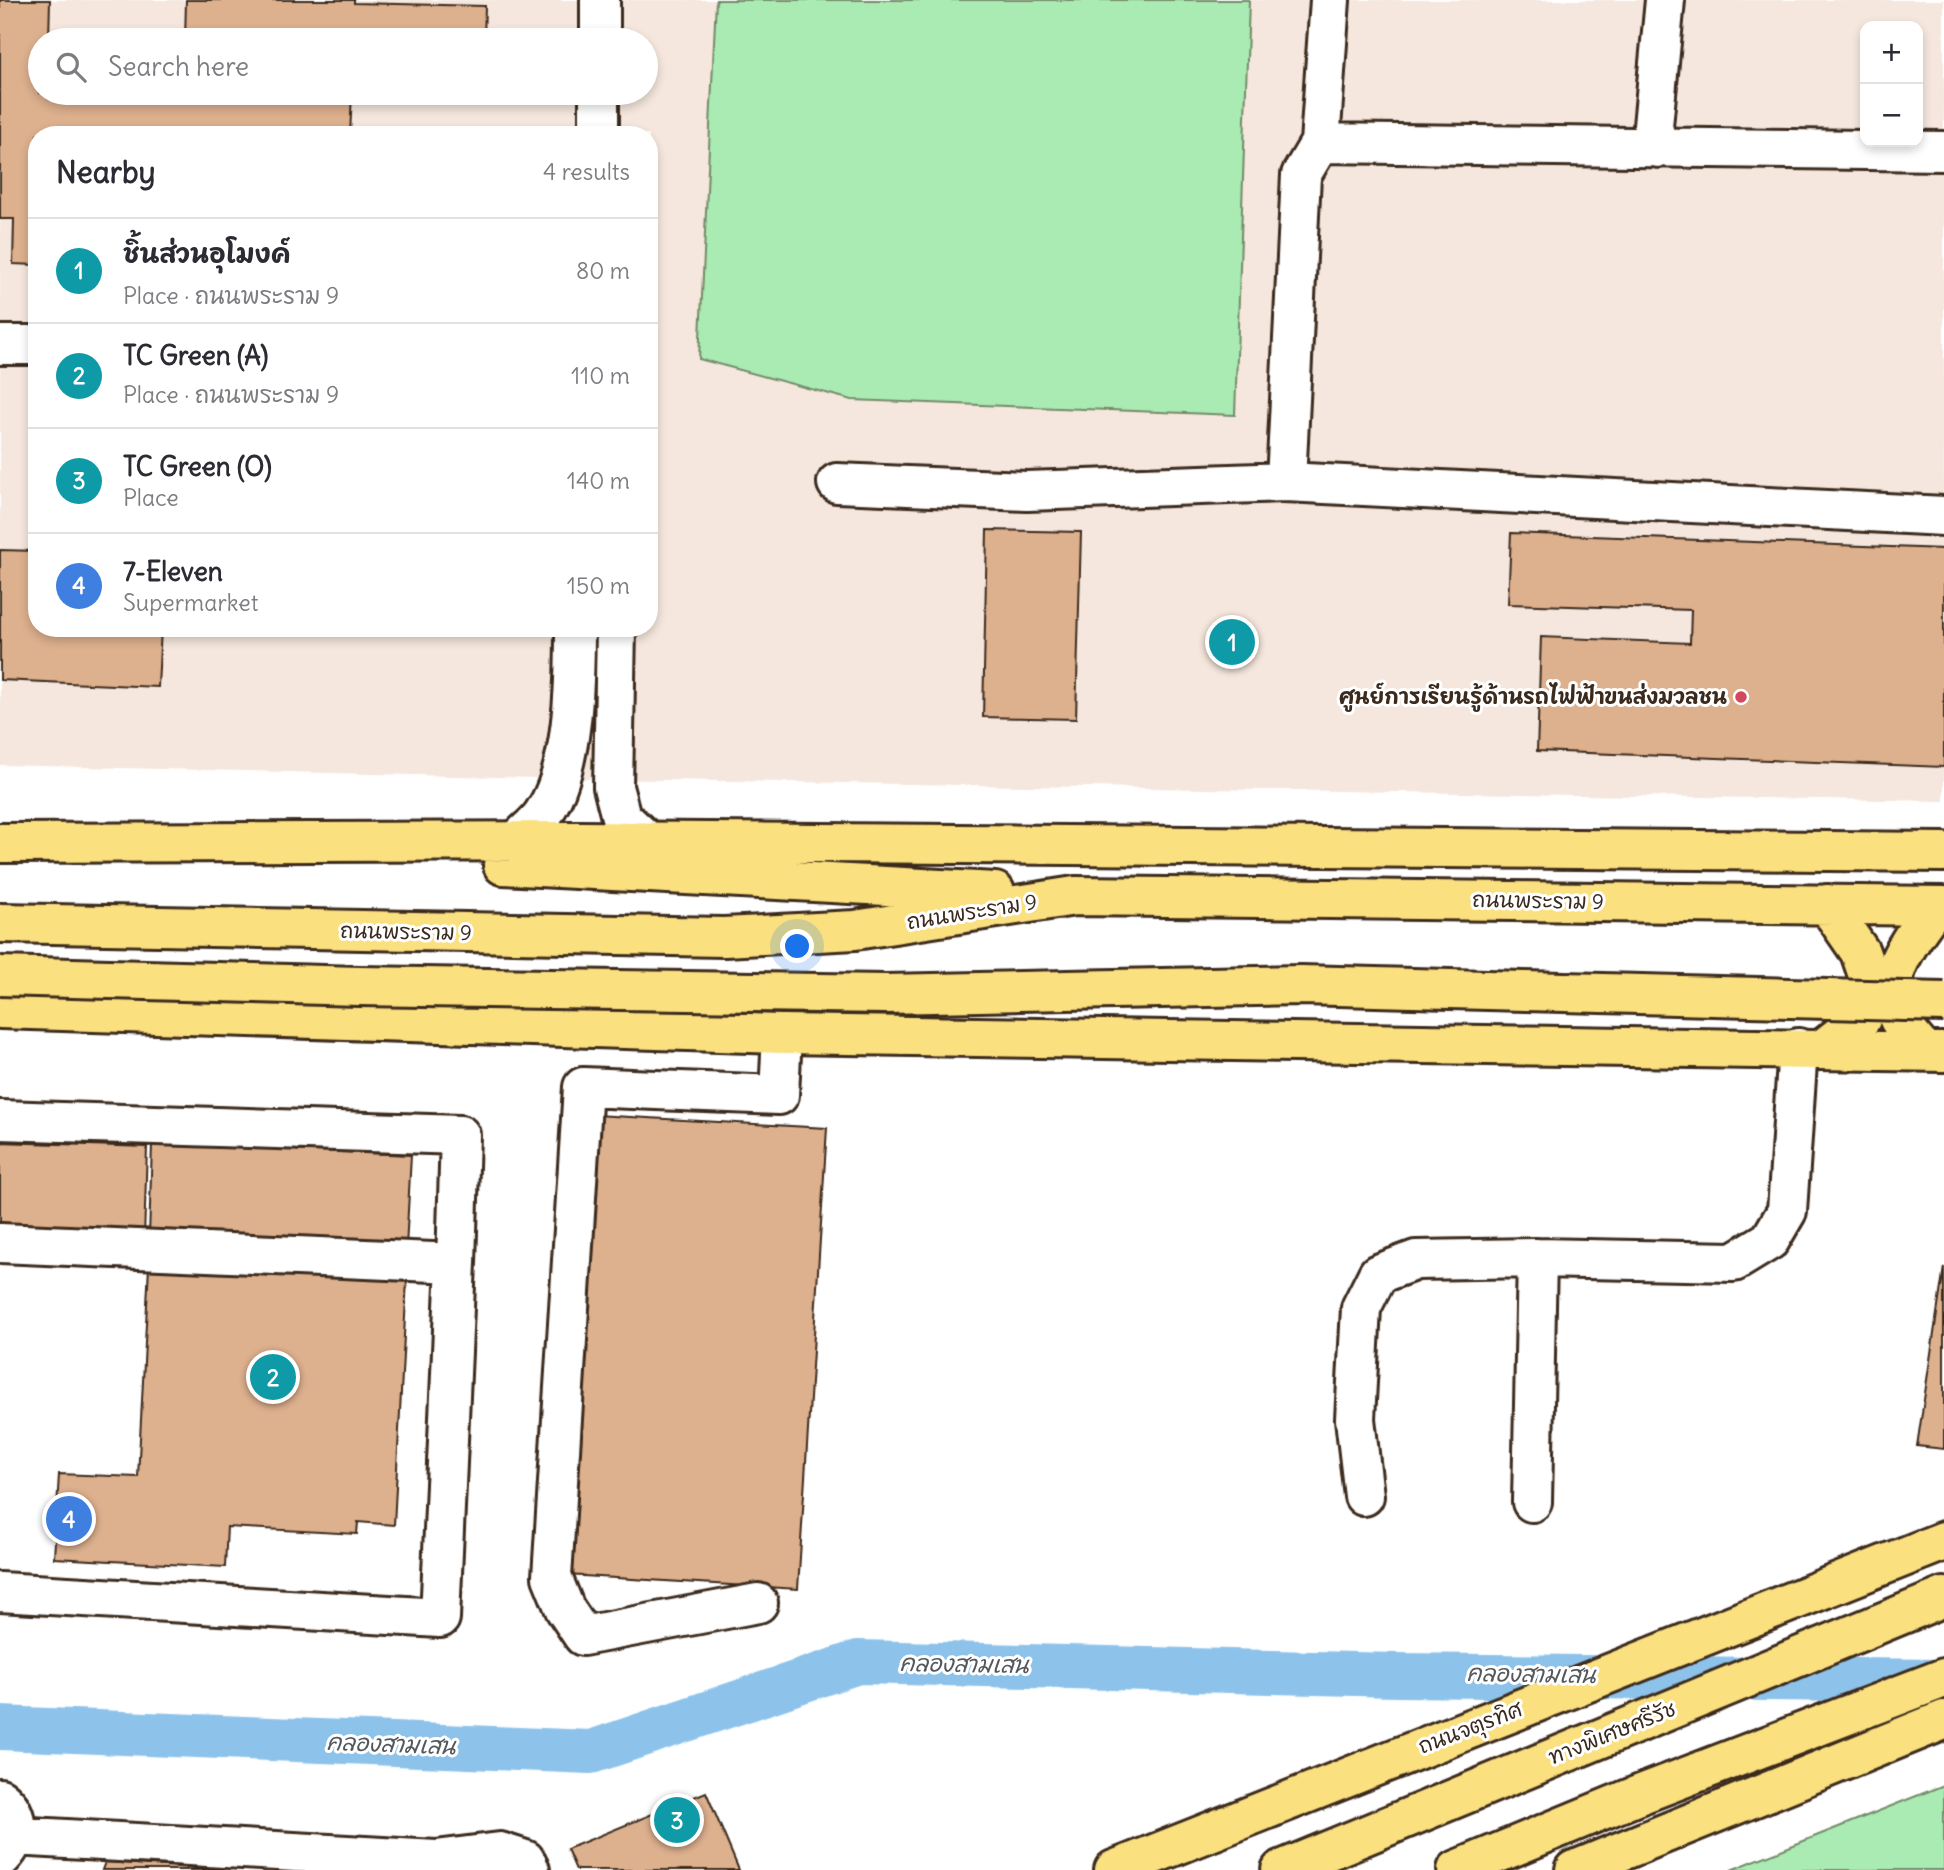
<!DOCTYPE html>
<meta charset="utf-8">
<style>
:root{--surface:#fff;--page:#f7f7f7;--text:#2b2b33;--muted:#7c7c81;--line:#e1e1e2;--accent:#db2777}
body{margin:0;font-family:Delius,"Playpen Sans Thai",sans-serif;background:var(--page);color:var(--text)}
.controls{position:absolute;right:21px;top:21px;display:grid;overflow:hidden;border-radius:14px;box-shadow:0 4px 10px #0003}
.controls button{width:63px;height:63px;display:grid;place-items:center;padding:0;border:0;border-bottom:2px solid var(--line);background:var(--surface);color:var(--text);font:35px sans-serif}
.you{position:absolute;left:798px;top:947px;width:24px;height:24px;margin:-18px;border:5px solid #fff;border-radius:50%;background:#1a73e8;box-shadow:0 0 0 10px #1a73e833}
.badge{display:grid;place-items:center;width:46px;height:46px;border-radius:50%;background:var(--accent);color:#fff;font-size:23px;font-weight:700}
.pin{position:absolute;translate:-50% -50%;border:4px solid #fff;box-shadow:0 2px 7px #0006}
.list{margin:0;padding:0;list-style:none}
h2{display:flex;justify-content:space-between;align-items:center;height:91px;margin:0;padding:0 28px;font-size:30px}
h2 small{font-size:23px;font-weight:400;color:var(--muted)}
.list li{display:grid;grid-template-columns:46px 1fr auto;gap:21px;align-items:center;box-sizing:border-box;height:105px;padding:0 28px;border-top:2px solid var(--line)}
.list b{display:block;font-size:26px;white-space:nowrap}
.list p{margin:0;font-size:23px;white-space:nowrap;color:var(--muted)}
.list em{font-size:23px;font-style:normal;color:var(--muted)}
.icon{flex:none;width:38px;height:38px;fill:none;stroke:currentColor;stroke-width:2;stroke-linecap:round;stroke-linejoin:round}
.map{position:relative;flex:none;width:1944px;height:1870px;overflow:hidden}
.search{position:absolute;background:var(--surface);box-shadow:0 4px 10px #0003;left:28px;top:28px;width:630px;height:77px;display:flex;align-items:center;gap:18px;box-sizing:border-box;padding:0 24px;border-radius:38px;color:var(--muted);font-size:26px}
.panel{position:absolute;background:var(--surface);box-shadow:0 4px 10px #0003;left:28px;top:126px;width:630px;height:511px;border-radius:28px}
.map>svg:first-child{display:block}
.built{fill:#f5e7dd;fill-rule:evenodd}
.green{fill:#aaebb3;stroke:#728a68;stroke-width:2}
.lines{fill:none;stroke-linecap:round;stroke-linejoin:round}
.canal{stroke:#8dc3eb;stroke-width:44}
.building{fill:#ddb08e;stroke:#3b2a1e;stroke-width:2}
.minor-casing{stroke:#3b2a1e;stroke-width:44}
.major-casing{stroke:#3b2a1e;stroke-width:44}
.highway-casing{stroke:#3b2a1e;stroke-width:44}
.minor{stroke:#fff;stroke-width:38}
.major{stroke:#fbe080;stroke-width:38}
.highway{stroke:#fbe080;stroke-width:38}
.major-bridge-casing{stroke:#3b2a1e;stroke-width:44;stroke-linecap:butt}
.major-bridge{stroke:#fbe080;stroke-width:38}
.poi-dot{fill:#d1495b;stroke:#fff;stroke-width:2.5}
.labels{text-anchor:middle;stroke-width:6;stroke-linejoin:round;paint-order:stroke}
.poi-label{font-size:21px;font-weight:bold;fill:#3b2a1e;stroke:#fff;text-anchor:end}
.street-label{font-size:21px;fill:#3b2a1e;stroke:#fff}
.water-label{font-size:23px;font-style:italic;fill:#54585c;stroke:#fff}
</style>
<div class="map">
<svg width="1944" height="1870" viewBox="0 0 1944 1870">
<rect width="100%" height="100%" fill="#fff"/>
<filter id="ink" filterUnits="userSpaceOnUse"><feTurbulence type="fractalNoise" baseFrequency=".0143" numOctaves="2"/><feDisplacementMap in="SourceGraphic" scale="14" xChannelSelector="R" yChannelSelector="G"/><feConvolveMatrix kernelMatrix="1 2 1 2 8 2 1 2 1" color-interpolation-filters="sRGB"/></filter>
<g filter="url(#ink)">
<!-- built -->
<path class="built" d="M 0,0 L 1944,0 L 1944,801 L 538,778 L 0,765 ZM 1865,26 L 1918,26 L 1918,142 L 1865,142 ZM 40,40 L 646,40 L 646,93 L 40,93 ZM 37,135 L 649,135 L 649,628 L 37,628 Z"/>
<!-- green -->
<path class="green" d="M 716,0 L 1249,0 L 1235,415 L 852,400 L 699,359 Z
M 1944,1785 L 1944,1870 L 1731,1870 Z"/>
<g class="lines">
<!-- canal -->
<path class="canal" d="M 0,1728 L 591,1752 L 858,1662 L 1397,1675 L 1942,1681"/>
</g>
<!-- building -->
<path class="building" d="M 0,0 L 50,0 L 49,40 L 40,40 L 40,93 L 48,93 L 48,98 L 183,101 L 183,93 L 352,93 L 350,135 L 37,135 L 37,265 L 13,264 L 14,219 L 0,219 Z
M 186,0 L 354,0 L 354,3 L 485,6 L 484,40 L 185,40 Z
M 987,530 L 1081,532 L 1076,719 L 983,717 Z
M 1511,533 L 1944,549 L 1944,767 L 1537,751 L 1541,637 L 1690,643 L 1691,610 L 1508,604 Z
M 0,550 L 37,551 L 37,628 L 161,628 L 158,687 L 0,680 Z
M 595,1115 L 827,1128 L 798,1589 L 567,1575 Z
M 0,1142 L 147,1147 L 144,1238 L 0,1233 Z
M 152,1144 L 411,1155 L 406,1248 L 149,1237 Z
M 149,1266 L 407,1279 L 394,1525 L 358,1522 L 357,1534 L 227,1527 L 225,1567 L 54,1558 L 59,1474 L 138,1477 Z
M 1944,1267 L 1944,1449 L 1917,1446 Z
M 706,1792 L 739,1870 L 576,1870 L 567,1849 Z
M 105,1862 L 224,1870 L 102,1870 Z"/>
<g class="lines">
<!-- minor casing -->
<g class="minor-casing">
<path id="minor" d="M 600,40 L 600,0
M 599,135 L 599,93
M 1320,143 L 1330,0
M 1658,148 L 1653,126 L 1665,0
M 0,345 L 37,345
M 1286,482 L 1301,175 L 1320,143 L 1944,151
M 837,483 L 1027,491 L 1286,482 L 1944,516
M 616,628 L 613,787 L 621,817 L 647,841
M 517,841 C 525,832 537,824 543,814 C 574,771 575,680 575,628
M 0,1120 L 460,1135 L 456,1263
M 0,1243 L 456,1263 L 440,1618 L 0,1592
M 1364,1496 L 1355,1419 L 1361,1308 L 1378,1274 L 1416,1260 L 1537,1258 L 1734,1262 L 1770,1240 L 1787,1211 L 1798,1048
M 1532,1502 L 1537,1258
M 758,1603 L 583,1636 L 565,1609 L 552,1577 L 583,1087 L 779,1095 L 782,1034
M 0,1798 C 21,1814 19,1839 2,1857
M 14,1836 L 436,1860 L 500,1852 L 525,1860 L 530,1870"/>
</g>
<!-- major casing -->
<g class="major-casing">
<path id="major" d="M 0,843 L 580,841 L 1944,852
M 503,865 L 995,892
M 0,923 L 724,937 L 855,930 L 1075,896 L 1944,906
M 0,1009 L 782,1034 L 1944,1052
M 1824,1048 L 1861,1019 L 1871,984 L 1860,952 L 1827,904
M 1923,1051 C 1915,1040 1902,1028 1897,1015 C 1880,973 1913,938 1935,906
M 1114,1870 L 1944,1541
M 1457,1870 L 1636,1796 L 1944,1678"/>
</g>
<!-- highway casing -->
<g class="highway-casing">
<path id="highway" d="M 1281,1870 L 1944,1597
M 1575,1870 L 1944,1720"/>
</g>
<!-- minor -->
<use href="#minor" class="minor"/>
<!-- major -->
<use href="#major" class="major"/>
<!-- highway -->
<use href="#highway" class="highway"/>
<!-- major-bridge casing -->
<g class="major-bridge-casing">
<path id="major-bridge" d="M 0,976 L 359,986 L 886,994 L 1301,985 L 1944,1002"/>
</g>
<!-- major-bridge -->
<use href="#major-bridge" class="major-bridge"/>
</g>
</g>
<!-- markers -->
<circle class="poi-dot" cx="1741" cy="697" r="7"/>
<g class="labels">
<!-- poi labels -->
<g class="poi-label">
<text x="1727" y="704">ศูนย์การเรียนรู้ด้านรถไฟฟ้าขนส่งมวลชน</text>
</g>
<!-- street labels -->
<g class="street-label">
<text transform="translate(1538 901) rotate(1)" y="7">ถนนพระราม 9</text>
<text transform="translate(972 912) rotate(-9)" y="7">ถนนพระราม 9</text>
<text transform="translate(406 932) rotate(1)" y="7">ถนนพระราม 9</text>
<text transform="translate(1470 1728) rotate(-21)" y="7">ถนนจตุรทิศ</text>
<text transform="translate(1612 1733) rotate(-22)" y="7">ทางพิเศษศรีรัช</text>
</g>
<!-- water labels -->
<g class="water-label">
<text transform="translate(964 1664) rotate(1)" y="8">คลองสามเสน</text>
<text transform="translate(1531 1674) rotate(1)" y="8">คลองสามเสน</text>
<text transform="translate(391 1744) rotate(2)" y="8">คลองสามเสน</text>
</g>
</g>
</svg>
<div class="controls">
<button>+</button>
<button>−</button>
</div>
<div class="you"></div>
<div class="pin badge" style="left:1232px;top:642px;background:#0f9aa8">1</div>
<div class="pin badge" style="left:273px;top:1377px;background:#0f9aa8">2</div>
<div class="pin badge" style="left:677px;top:1820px;background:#0f9aa8">3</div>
<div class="pin badge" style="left:69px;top:1519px;background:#3f7fe0">4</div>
<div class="search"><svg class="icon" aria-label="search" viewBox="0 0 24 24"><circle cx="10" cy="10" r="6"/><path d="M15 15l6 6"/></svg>Search here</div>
<section class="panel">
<h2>Nearby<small>4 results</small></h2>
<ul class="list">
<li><span class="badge" style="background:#0f9aa8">1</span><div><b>ชิ้นส่วนอุโมงค์</b><p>Place · ถนนพระราม 9</p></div><em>80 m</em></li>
<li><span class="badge" style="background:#0f9aa8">2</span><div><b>TC Green (A)</b><p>Place · ถนนพระราม 9</p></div><em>110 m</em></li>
<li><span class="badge" style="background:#0f9aa8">3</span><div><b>TC Green (O)</b><p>Place</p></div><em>140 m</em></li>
<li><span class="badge" style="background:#3f7fe0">4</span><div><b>7-Eleven</b><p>Supermarket</p></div><em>150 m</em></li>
</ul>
</section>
</div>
